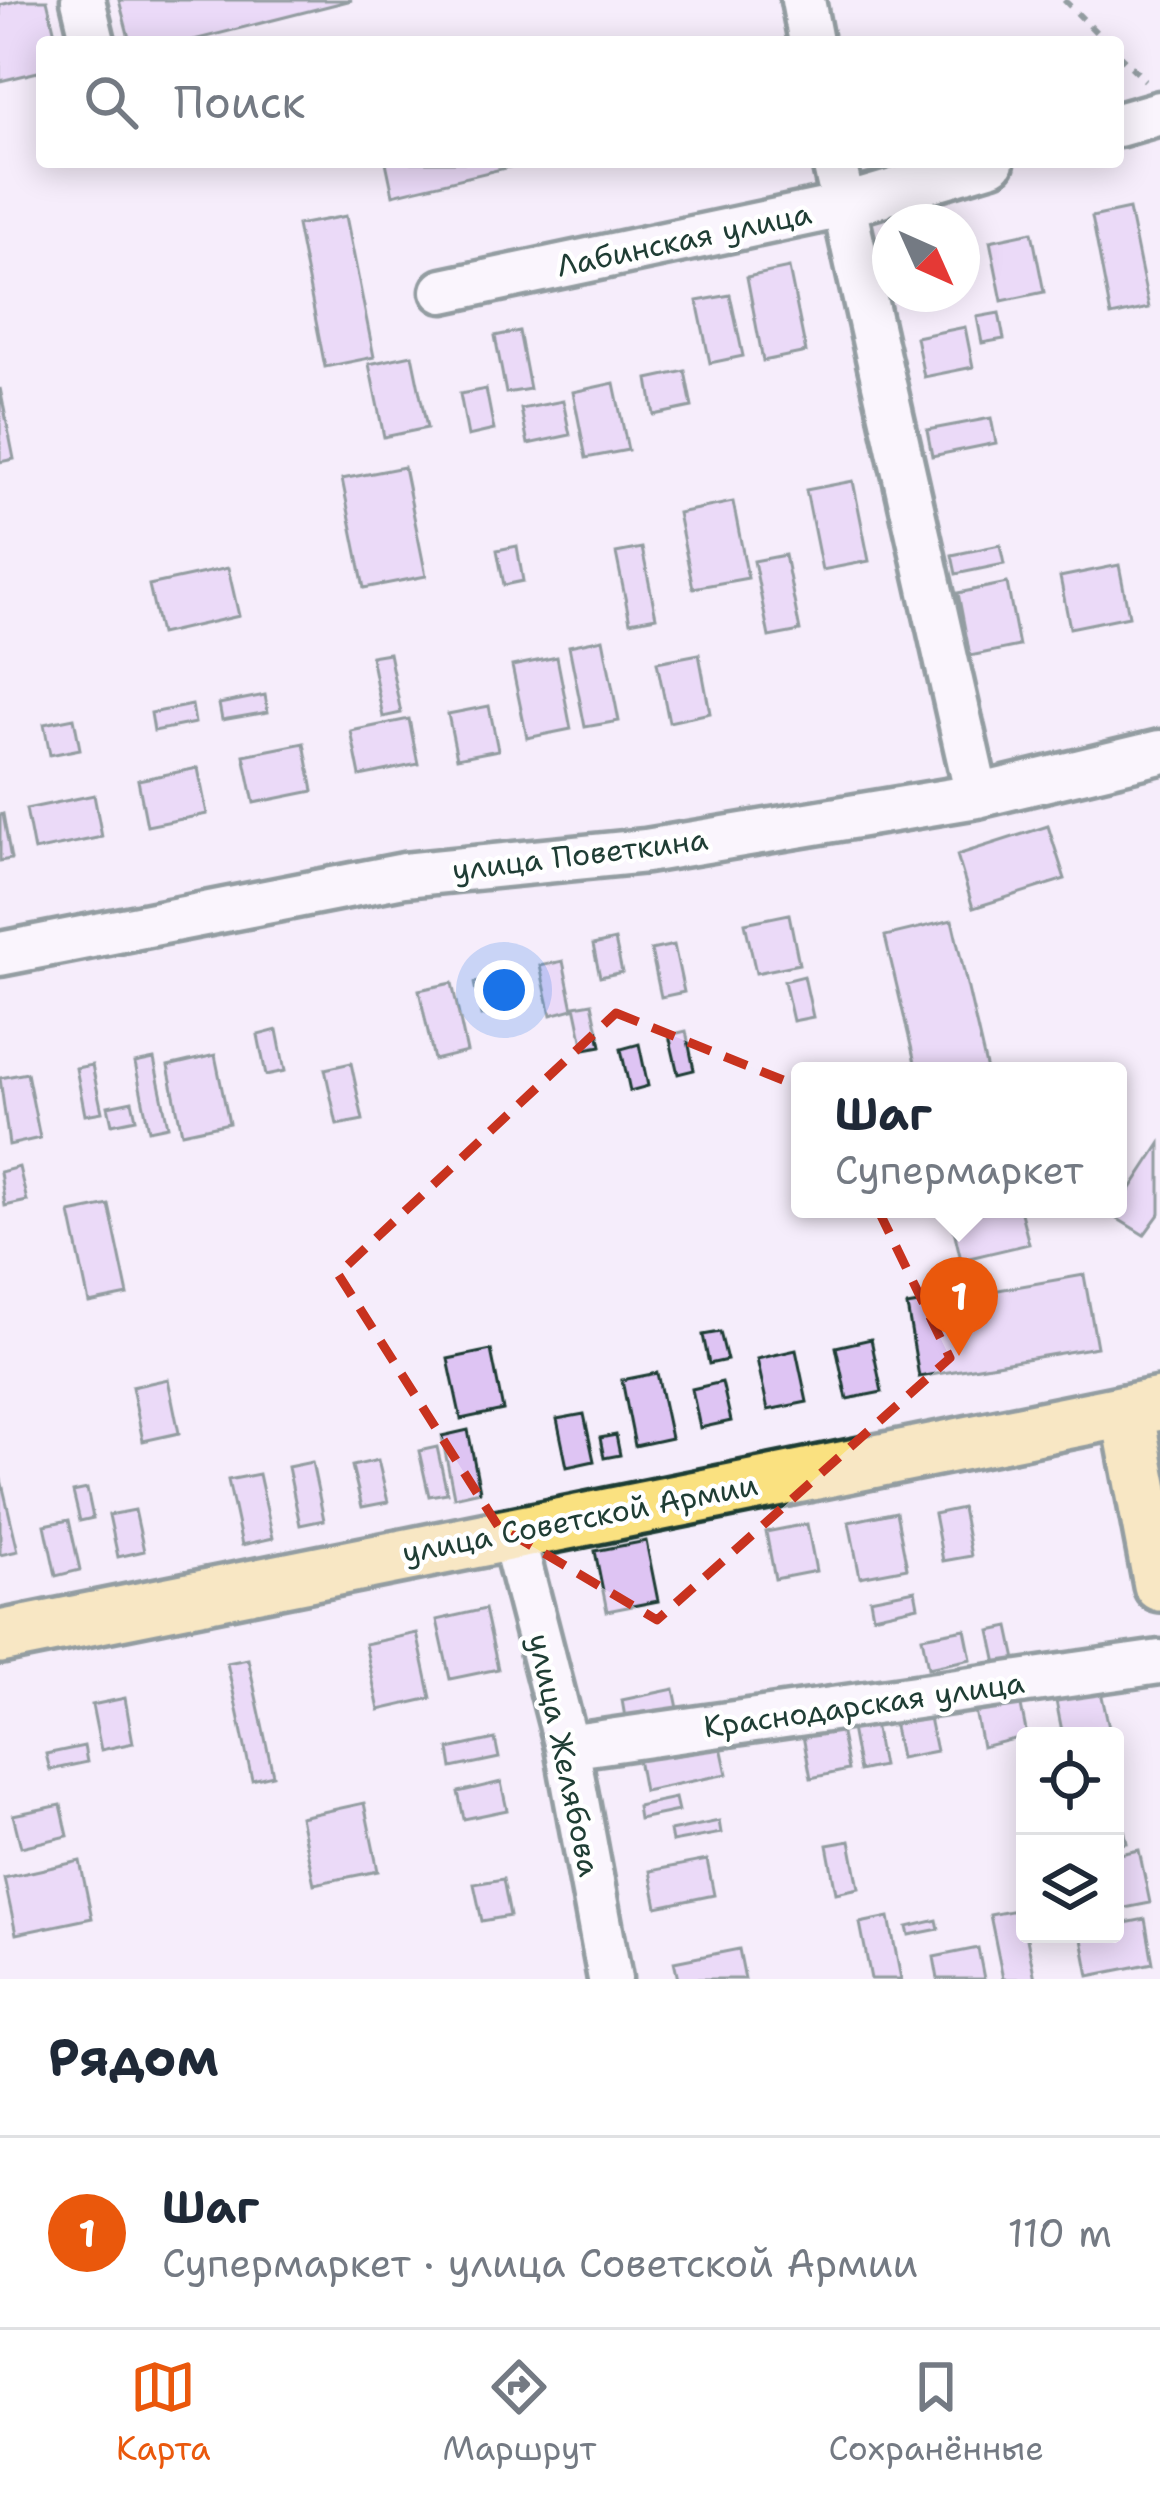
<!DOCTYPE html>
<html lang="ru">
<meta charset="utf-8">
<style>
:root{--surface:#fff;--page:#f2f2f3;--text:#1f2937;--muted:#747a83;--line:#e0e1e3;--accent:#ea580c}
body{margin:0;font-family:"Shantell Sans",sans-serif;background:var(--page);color:var(--text)}
.controls{position:absolute;right:36px;bottom:36px;display:grid;overflow:hidden;border-radius:12px;box-shadow:0 6px 30px #0003}
.controls button{width:108px;height:108px;display:grid;place-items:center;padding:0;border:0;border-bottom:3px solid var(--line);background:var(--surface);color:var(--text);font:60px sans-serif}
.compass{position:absolute;left:872px;top:204px;width:108px;height:108px;border-radius:50%;background:var(--surface);box-shadow:0 6px 30px #0003;rotate:135deg}
.you{position:absolute;left:504px;top:990px;width:42px;height:42px;margin:-30px;border:9px solid #fff;border-radius:50%;background:#1a73e8;box-shadow:0 0 0 18px #1a73e833}
.badge{display:grid;place-items:center;width:78px;height:78px;border-radius:50%;background:var(--accent);color:#fff;font-size:39px;font-weight:700}
.pin{position:absolute;translate:-50% -99px;filter:drop-shadow(0 3px 6px #0008)}
.pin::after{content:'';position:absolute;top:63px;width:42px;height:36px;background:inherit;clip-path:polygon(0 0,100% 0,50% 100%)}
.popup{position:absolute;left:791px;top:1062px;width:336px;height:156px;box-sizing:border-box;display:grid;place-content:center;border-radius:12px;background:var(--surface);filter:drop-shadow(0 3px 9px #0005);font-size:39px;white-space:nowrap;color:var(--muted)}
.popup b{font-size:45px;color:var(--text)}
.popup::after{content:'';position:absolute;left:50%;top:100%;margin-left:-24px;border:24px solid transparent;border-top-color:var(--surface)}
.list{margin:0;padding:0;list-style:none}
h2{display:flex;justify-content:space-between;align-items:center;height:156px;margin:0;padding:0 48px;font-size:51px}
h2 small{font-size:39px;font-weight:400;color:var(--muted)}
.list li{display:grid;grid-template-columns:78px 1fr auto;gap:36px;align-items:center;box-sizing:border-box;height:192px;padding:0 48px;border-top:3px solid var(--line)}
.list b{display:block;font-size:45px;white-space:nowrap}
.list p{margin:0;font-size:39px;white-space:nowrap;color:var(--muted)}
.list em{font-size:39px;font-style:normal;color:var(--muted)}
.icon{flex:none;width:66px;height:66px;fill:none;stroke:currentColor;stroke-width:2;stroke-linecap:round;stroke-linejoin:round}
.map{position:relative;flex:none;width:1160px;height:1979px;overflow:hidden}
.search{position:absolute;background:var(--surface);box-shadow:0 6px 30px #0003;left:36px;right:36px;top:36px;height:132px;display:flex;align-items:center;gap:30px;box-sizing:border-box;padding:0 42px;border-radius:12px;color:var(--muted);font-size:45px}
.sheet{height:348px;background:var(--surface)}
nav{display:flex;justify-content:space-around;align-items:center;box-sizing:border-box;height:168px;border-top:3px solid var(--line);background:var(--surface);font-size:33px;color:var(--muted)}
nav a{display:grid;justify-items:center;gap:6px}
nav .on{color:var(--accent)}
.map>svg:first-child{display:block}
.building{fill:#dec4f3;stroke:#1f3d34;stroke-width:3}
.lines{fill:none;stroke-linecap:round;stroke-linejoin:round}
.minor-casing{stroke:#1f3d34;stroke-width:51}
.major-casing{stroke:#1f3d34;stroke-width:60}
.path{stroke:#1f3d34;stroke-width:6;stroke-dasharray:9 9;stroke-linecap:butt}
.minor{stroke:#fff;stroke-width:42}
.major{stroke:#fae180;stroke-width:51}
.marked{fill:none;stroke:#c8321e;stroke-width:9;stroke-dasharray:24 15;stroke-linejoin:round}
.labels{text-anchor:middle;stroke-width:9;stroke-linejoin:round;paint-order:stroke}
.street-label{font-size:30px;fill:#1f3d34;stroke:#fff}
</style>
<div class="map">
<svg width="1160" height="1979" viewBox="0 0 1160 1979">
<rect width="100%" height="100%" fill="#f5edfb"/>
<filter id="ink" filterUnits="userSpaceOnUse"><feTurbulence type="fractalNoise" baseFrequency=".00833" numOctaves="2"/><feDisplacementMap in="SourceGraphic" scale="24" xChannelSelector="R" yChannelSelector="G"/><feConvolveMatrix kernelMatrix="1 2 1 2 8 2 1 2 1" color-interpolation-filters="sRGB"/></filter>
<g filter="url(#ink)">
<!-- building -->
<path class="building" d="M 20,0 L 47,0 L 57,42 L 42,42 L 42,71 L 0,81 L 0,5 Z
M 119,0 L 352,0 L 186,42 L 130,42 Z
M 386,162 L 530,162 L 393,195 Z
M 1129,209 L 1149,308 L 1111,316 L 1092,217 Z
M 346,216 L 374,357 L 325,367 L 297,225 Z
M 1032,232 L 1044,292 L 1002,301 L 990,241 Z
M 789,268 L 806,352 L 763,361 L 747,277 Z
M 730,295 L 743,356 L 710,363 L 697,301 Z
M 999,313 L 1004,339 L 982,343 L 977,317 Z
M 965,327 L 973,367 L 924,377 L 916,337 Z
M 519,331 L 530,389 L 506,393 L 495,336 Z
M 412,355 L 427,428 L 384,437 L 369,364 Z
M 685,371 L 692,407 L 654,415 L 648,379 Z
M 614,383 L 628,450 L 586,458 L 573,392 Z
M 0,388 L 14,459 L 0,462 Z
M 486,389 L 494,430 L 468,436 L 460,394 Z
M 563,401 L 570,435 L 528,444 L 521,409 Z
M 991,418 L 996,443 L 932,456 L 927,430 Z
M 404,467 L 426,576 L 364,588 L 342,479 Z
M 853,481 L 869,561 L 822,570 L 806,490 Z
M 733,502 L 748,578 L 693,588 L 678,513 Z
M 1000,545 L 1004,564 L 956,574 L 952,555 Z
M 517,546 L 523,581 L 504,585 L 497,550 Z
M 642,548 L 656,617 L 630,622 L 616,553 Z
M 785,555 L 800,631 L 769,637 L 754,561 Z
M 1119,565 L 1129,616 L 1070,628 L 1060,577 Z
M 228,568 L 239,616 L 160,634 L 149,585 Z
M 1007,583 L 1019,646 L 970,656 L 958,593 Z
M 603,639 L 619,721 L 585,727 L 569,646 Z
M 389,653 L 401,713 L 383,717 L 371,656 Z
M 699,654 L 710,713 L 669,722 L 657,662 Z
M 557,657 L 571,729 L 527,738 L 512,666 Z
M 265,695 L 268,712 L 222,720 L 219,704 Z
M 192,705 L 195,723 L 154,731 L 151,713 Z
M 489,706 L 498,750 L 457,758 L 448,714 Z
M 74,718 L 80,749 L 50,755 L 44,724 Z
M 409,719 L 418,764 L 360,776 L 351,731 Z
M 304,743 L 313,791 L 254,803 L 244,755 Z
M 198,768 L 207,814 L 147,826 L 138,780 Z
M 94,795 L 102,837 L 34,851 L 26,809 Z
M 3,814 L 11,859 L 0,861 L 0,815 Z
M 1048,826 L 1065,879 L 973,908 L 957,855 Z
M 789,914 L 799,964 L 756,973 L 745,923 Z
M 952,920 L 987,1071 L 917,1071 L 885,936 Z
M 615,940 L 622,972 L 600,977 L 593,945 Z
M 674,945 L 684,992 L 661,997 L 651,950 Z
M 563,961 L 573,1009 L 551,1015 L 540,966 Z
M 507,976 L 514,1009 L 481,1016 L 474,983 Z
M 804,976 L 813,1017 L 793,1021 L 784,981 Z
M 452,983 L 467,1052 L 434,1060 L 419,990 Z
M 592,1003 L 601,1046 L 584,1049 L 575,1006 Z
M 277,1030 L 285,1071 L 266,1075 L 258,1035 Z
M 686,1031 L 694,1070 L 678,1074 L 669,1035 Z
M 639,1044 L 648,1086 L 630,1091 L 621,1049 Z
M 215,1055 L 229,1123 L 182,1133 L 168,1066 Z
M 154,1059 L 168,1126 L 149,1130 L 135,1063 Z
M 351,1063 L 363,1120 L 337,1125 L 325,1069 Z
M 92,1065 L 102,1112 L 85,1115 L 76,1068 Z
M 27,1073 L 40,1138 L 9,1145 L 0,1078 Z
M 132,1101 L 136,1119 L 112,1124 L 108,1106 Z
M 1160,1144 L 1160,1213 L 1144,1235 L 1113,1216 Z
M 19,1167 L 27,1201 L 5,1206 L 0,1172 Z
M 109,1205 L 128,1295 L 89,1303 L 70,1213 Z
M 949,1209 L 1020,1209 L 1029,1244 L 961,1260 Z
M 1084,1275 L 1097,1347 L 919,1377 L 907,1306 Z
M 720,1332 L 727,1360 L 709,1364 L 703,1335 Z
M 871,1339 L 882,1392 L 847,1399 L 836,1347 Z
M 491,1350 L 503,1410 L 461,1419 L 448,1359 Z
M 796,1350 L 807,1402 L 768,1410 L 757,1359 Z
M 657,1373 L 671,1438 L 635,1446 L 622,1380 Z
M 168,1379 L 179,1433 L 143,1441 L 132,1387 Z
M 722,1382 L 731,1421 L 700,1428 L 692,1389 Z
M 584,1414 L 594,1461 L 567,1467 L 557,1419 Z
M 468,1430 L 480,1491 L 454,1497 L 442,1436 Z
M 616,1435 L 620,1455 L 604,1458 L 600,1438 Z
M 437,1447 L 447,1493 L 429,1496 L 419,1451 Z
M 378,1460 L 388,1502 L 362,1507 L 352,1466 Z
M 312,1462 L 324,1520 L 300,1525 L 288,1467 Z
M 259,1474 L 273,1538 L 242,1545 L 228,1480 Z
M 0,1475 L 18,1551 L 0,1555 Z
M 87,1489 L 93,1518 L 80,1521 L 73,1492 Z
M 962,1508 L 971,1556 L 943,1561 L 934,1514 Z
M 135,1510 L 144,1551 L 118,1557 L 109,1515 Z
M 896,1512 L 907,1568 L 860,1577 L 849,1522 Z
M 69,1520 L 80,1570 L 56,1576 L 45,1525 Z
M 807,1524 L 816,1571 L 775,1579 L 766,1532 Z
M 646,1541 L 658,1601 L 607,1611 L 595,1551 Z
M 915,1590 L 918,1606 L 873,1616 L 870,1599 Z
M 485,1609 L 498,1669 L 450,1679 L 437,1620 Z
M 1009,1627 L 1016,1660 L 997,1664 L 990,1631 Z
M 965,1629 L 971,1659 L 928,1668 L 922,1637 Z
M 417,1633 L 431,1698 L 379,1710 L 365,1644 Z
M 248,1659 L 273,1775 L 252,1780 L 227,1663 Z
M 1100,1687 L 1109,1728 L 1063,1736 L 1055,1696 Z
M 674,1689 L 680,1718 L 627,1729 L 622,1700 Z
M 1019,1696 L 1027,1736 L 982,1747 L 974,1705 Z
M 125,1698 L 133,1743 L 101,1750 L 92,1705 Z
M 928,1713 L 936,1751 L 900,1758 L 893,1721 Z
M 873,1719 L 882,1766 L 859,1771 L 850,1723 Z
M 840,1729 L 848,1770 L 811,1778 L 803,1736 Z
M 495,1739 L 499,1758 L 452,1768 L 449,1749 Z
M 720,1742 L 727,1774 L 644,1791 L 638,1759 Z
M 84,1746 L 87,1762 L 50,1770 L 46,1754 Z
M 501,1782 L 507,1810 L 464,1819 L 458,1792 Z
M 675,1798 L 678,1811 L 639,1819 L 637,1806 Z
M 364,1803 L 378,1871 L 314,1884 L 300,1817 Z
M 61,1805 L 68,1836 L 21,1847 L 13,1815 Z
M 1121,1813 L 1127,1843 L 1115,1845 L 1115,1814 Z
M 719,1821 L 721,1833 L 672,1842 L 670,1831 Z
M 850,1841 L 859,1888 L 836,1893 L 827,1845 Z
M 1139,1850 L 1150,1903 L 1115,1910 L 1115,1855 Z
M 707,1860 L 714,1895 L 657,1907 L 650,1871 Z
M 80,1861 L 92,1918 L 16,1934 L 4,1878 Z
M 503,1879 L 510,1916 L 482,1921 L 474,1884 Z
M 1021,1909 L 1035,1979 L 1003,1979 L 990,1915 Z
M 889,1917 L 901,1979 L 871,1979 L 860,1923 Z
M 1145,1919 L 1153,1963 L 1089,1976 L 1081,1934 L 1115,1934 L 1115,1925 Z
M 937,1920 L 939,1929 L 909,1935 L 907,1927 Z
M 978,1948 L 984,1979 L 938,1979 L 934,1957 Z
M 739,1949 L 745,1979 L 678,1979 L 674,1962 Z"/>
<g class="lines">
<!-- minor casing -->
<g class="minor-casing">
<path id="minor" d="M 83,0 L 93,42
M 803,0 L 811,42
M 1118,125 L 1160,113
M 834,162 L 977,796
M 443,291 L 843,206 L 992,162
M 0,954 L 404,875 L 646,851 L 977,796 L 1160,752
M 512,1533 L 567,1747 L 610,1979
M 567,1747 L 1160,1662"/>
</g>
<!-- major casing -->
<g class="major-casing">
<path id="major" d="M 1127,1411 L 1160,1585
M 0,1637 L 1160,1404"/>
</g>
<!-- path -->
<path class="path" d="M 1064,0 L 1106,42
M 1118,54 L 1145,80"/>
<!-- minor -->
<use href="#minor" class="minor"/>
<!-- major -->
<use href="#major" class="major"/>
</g>
</g>
<!-- marked area -->
<path d="M0 0H1160V1979H0ZM 616,1013 L 823,1096 L 950,1358 L 657,1620 L 498,1526 L 338,1274 Z" fill="#f5edfb" fill-opacity=".55" fill-rule="evenodd"/>
<path class="marked" d="M 616,1013 L 823,1096 L 950,1358 L 657,1620 L 498,1526 L 338,1274 Z"/>
<g class="labels">
<!-- street labels -->
<g class="street-label">
<text transform="translate(684 240) rotate(-12)" y="10">Лабинская улица</text>
<text transform="translate(580 855) rotate(-7)" y="10">улица Поветкина</text>
<text transform="translate(580 1519) rotate(-11)" y="10">улица Советской Армии</text>
<text transform="translate(864 1705) rotate(-8)" y="10">Краснодарская улица</text>
<text transform="translate(564 1755) rotate(78)" y="10">улица Желябова</text>
</g>
</g>
</svg>
<div class="controls">
<button><svg class="icon" aria-label="locate" viewBox="0 0 24 24"><circle cx="12" cy="12" r="6"/><path d="M12 2v4M12 18v4M2 12h4M18 12h4"/></svg></button>
<button><svg class="icon" aria-label="layers" viewBox="0 0 24 24"><path d="M12 4l9 5-9 5-9-5zM3 14l9 5 9-5"/></svg></button>
</div>
<svg class="compass" viewBox="-18 -18 36 36"><path d="M0-13l5 13h-10z" fill="#e53935"/><path d="M0 13l5-13h-10z" fill="#747a83"/></svg>
<div class="you"></div>
<div class="pin badge" style="left:959px;top:1356px">1</div>
<div class="popup"><b>Шаг</b>Супермаркет</div>
<div class="search"><svg class="icon" aria-label="search" viewBox="0 0 24 24"><circle cx="10" cy="10" r="6"/><path d="M15 15l6 6"/></svg>Поиск</div>
</div>
<section class="sheet">
<h2>Рядом<small></small></h2>
<ul class="list">
<li><span class="badge">1</span><div><b>Шаг</b><p>Супермаркет · улица Советской Армии</p></div><em>110 m</em></li>
</ul>
</section>
<nav>
<a class="on"><svg class="icon" aria-label="map" viewBox="0 0 24 24"><path d="M3 6l6-2 6 2 6-2v14l-6 2-6-2-6 2zM9 4v14M15 6v14"/></svg>Карта</a>
<a><svg class="icon" aria-label="directions" viewBox="0 0 24 24"><path d="M12 3l9 9-9 9-9-9zM9 14v-3h6M13 9l2 2-2 2"/></svg>Маршрут</a>
<a><svg class="icon" aria-label="saved" viewBox="0 0 24 24"><path d="M7 4h10v16l-5-4-5 4z"/></svg>Сохранённые</a>
</nav>
